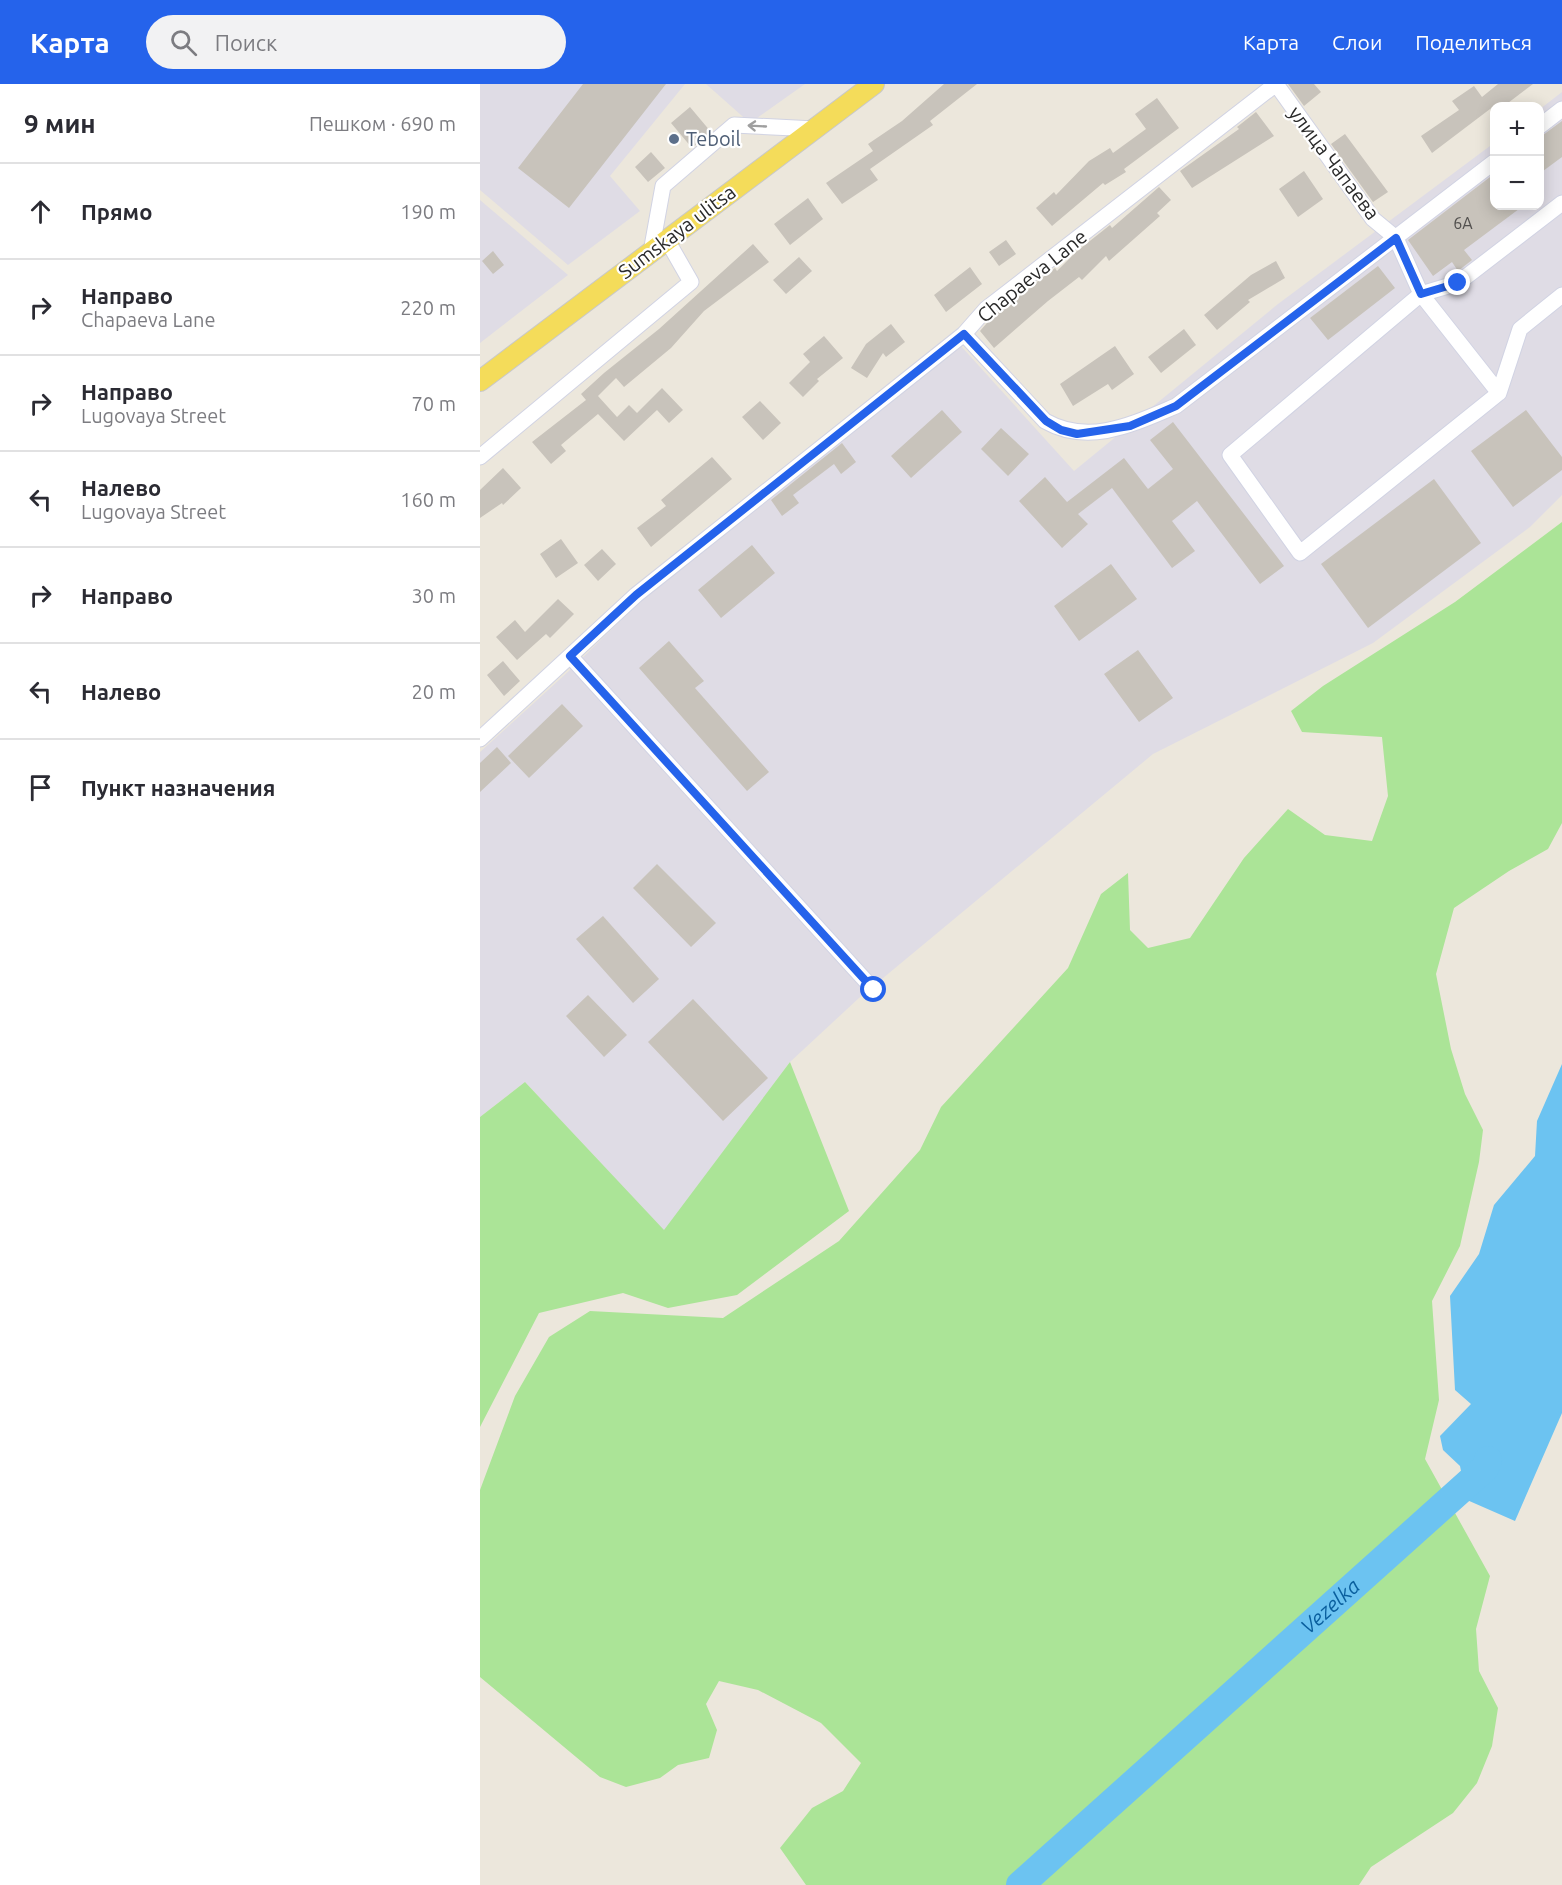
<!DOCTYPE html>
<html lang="ru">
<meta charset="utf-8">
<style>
:root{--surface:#fff;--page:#f2f2f3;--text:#2b2b33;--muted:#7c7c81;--line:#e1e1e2;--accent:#2563eb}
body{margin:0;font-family:Ubuntu,sans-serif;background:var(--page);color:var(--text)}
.controls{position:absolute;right:18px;top:18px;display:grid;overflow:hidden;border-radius:12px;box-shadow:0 3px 15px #0003}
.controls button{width:54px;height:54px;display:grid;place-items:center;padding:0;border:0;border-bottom:2px solid var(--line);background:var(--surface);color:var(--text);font:30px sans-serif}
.stop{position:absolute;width:18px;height:18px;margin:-14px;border:4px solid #2563eb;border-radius:50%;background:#fff}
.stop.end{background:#2563eb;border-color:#fff;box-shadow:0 2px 6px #0008}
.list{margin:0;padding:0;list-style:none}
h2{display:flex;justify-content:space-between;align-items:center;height:78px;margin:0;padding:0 24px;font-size:26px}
h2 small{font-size:20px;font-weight:400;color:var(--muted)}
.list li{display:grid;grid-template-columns:39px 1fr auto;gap:18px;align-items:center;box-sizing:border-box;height:96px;padding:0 24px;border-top:2px solid var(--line)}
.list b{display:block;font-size:22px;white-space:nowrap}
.list p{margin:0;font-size:20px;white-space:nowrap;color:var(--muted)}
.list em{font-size:20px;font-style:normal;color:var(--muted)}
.icon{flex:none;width:33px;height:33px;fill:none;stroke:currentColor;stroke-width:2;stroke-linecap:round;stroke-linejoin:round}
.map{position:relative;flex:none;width:1082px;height:1801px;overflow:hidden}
header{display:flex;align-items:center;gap:36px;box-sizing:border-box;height:84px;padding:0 30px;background:var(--accent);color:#fff}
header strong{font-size:28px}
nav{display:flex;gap:33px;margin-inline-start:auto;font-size:21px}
.search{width:420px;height:54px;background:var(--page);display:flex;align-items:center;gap:15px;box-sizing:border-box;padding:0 21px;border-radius:33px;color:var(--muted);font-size:22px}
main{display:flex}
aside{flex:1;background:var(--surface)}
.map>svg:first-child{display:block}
.industrial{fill:#dfdce5}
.green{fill:#abe497}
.water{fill:#6cc3f1}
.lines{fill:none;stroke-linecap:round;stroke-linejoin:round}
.river{stroke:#6cc3f1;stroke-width:28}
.building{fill:#c8c3bb}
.minor-casing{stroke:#d1d3e3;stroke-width:17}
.major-casing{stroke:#c8c8c8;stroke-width:22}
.minor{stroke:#fff;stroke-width:15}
.major{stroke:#f4dc5a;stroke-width:20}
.oneway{stroke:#9f9f9f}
.route{stroke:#2563eb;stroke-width:8}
.service-dot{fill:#5c6f8a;stroke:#fff;stroke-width:2}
.labels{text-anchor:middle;stroke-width:4.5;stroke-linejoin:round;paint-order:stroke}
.number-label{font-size:16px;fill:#52504e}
.service-label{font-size:20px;fill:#4e5e75;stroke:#fff;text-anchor:start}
.street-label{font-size:20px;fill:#2a2a2a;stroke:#fff}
.water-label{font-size:21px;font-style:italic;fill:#0a5f9e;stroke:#fff}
</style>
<header>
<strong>Карта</strong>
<div class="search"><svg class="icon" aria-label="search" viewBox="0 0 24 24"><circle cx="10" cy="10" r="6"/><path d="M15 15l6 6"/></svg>Поиск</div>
<nav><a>Карта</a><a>Слои</a><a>Поделиться</a></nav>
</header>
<main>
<aside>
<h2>9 мин<small>Пешком · 690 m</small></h2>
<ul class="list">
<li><svg class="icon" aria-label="ahead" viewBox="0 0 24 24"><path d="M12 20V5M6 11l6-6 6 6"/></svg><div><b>Прямо</b></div><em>190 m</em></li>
<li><svg class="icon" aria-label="right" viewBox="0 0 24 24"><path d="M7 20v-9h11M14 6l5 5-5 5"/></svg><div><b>Направо</b><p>Chapaeva Lane</p></div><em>220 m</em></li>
<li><svg class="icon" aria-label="right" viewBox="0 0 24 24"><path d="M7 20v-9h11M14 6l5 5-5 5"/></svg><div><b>Направо</b><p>Lugovaya Street</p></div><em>70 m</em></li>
<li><svg class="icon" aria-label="left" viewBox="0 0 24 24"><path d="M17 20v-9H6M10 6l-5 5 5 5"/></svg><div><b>Налево</b><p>Lugovaya Street</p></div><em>160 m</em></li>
<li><svg class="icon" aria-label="right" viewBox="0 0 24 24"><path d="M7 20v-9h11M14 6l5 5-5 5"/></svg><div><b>Направо</b></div><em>30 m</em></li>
<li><svg class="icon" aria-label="left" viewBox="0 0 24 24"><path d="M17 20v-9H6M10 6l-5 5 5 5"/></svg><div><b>Налево</b></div><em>20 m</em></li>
<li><svg class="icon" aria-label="arrive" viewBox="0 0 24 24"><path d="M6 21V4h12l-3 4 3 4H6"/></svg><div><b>Пункт назначения</b></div></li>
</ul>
</aside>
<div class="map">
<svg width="1082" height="1801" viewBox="0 0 1082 1801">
<rect width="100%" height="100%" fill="#ece7dc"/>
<!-- industrial -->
<path class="industrial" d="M 0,0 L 205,0 L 130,92 L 160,127 L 88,181 L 0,106 Z
M 226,0 L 325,0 L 270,39 Z
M 1082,8 L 1082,411 L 1050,443 L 893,559 L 673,670 L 379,914 L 310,978 L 184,1147 L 45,998 L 0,1033 L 0,668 L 90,586 L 270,410 L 480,261 L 594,387 L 798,220 L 1014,59 L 1014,122 L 1060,122 L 1060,25 Z
M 0,116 L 88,191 L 0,259 Z"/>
<!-- green -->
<path class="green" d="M 1082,438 L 1082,739 L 1068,765 L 1029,787 L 974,824 L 956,890 L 971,965 L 985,1010 L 1003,1046 L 999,1078 L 980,1162 L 952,1217 L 959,1316 L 945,1375 L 1010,1492 L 996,1545 L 999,1587 L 1018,1624 L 1012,1662 L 997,1699 L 973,1729 L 891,1783 L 879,1801 L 326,1801 L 300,1764 L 332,1724 L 363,1707 L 381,1679 L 341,1639 L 278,1606 L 239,1597 L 226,1620 L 237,1646 L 229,1674 L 198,1681 L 180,1694 L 146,1703 L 120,1693 L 0,1593 L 0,1406 L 35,1312 L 69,1253 L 110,1227 L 243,1234 L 359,1157 L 440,1066 L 461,1023 L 588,884 L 621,810 L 648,789 L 650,846 L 668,864 L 710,854 L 764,774 L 808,725 L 845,751 L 892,757 L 908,712 L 902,653 L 822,648 L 811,627 L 843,602 L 975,518 Z
M 310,978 L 369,1127 L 257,1211 L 188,1224 L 143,1209 L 59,1229 L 0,1343 L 0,1033 L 45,998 L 184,1146 Z"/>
<!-- water -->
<path class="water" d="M 1082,980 L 1082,1329 L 1035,1437 L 987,1416 L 980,1382 L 963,1366 L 960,1352 L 991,1320 L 975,1306 L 970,1212 L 999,1170 L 1014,1121 L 1055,1072 L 1057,1037 Z"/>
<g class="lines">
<!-- river -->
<path class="river" id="s1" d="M 540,1801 L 1005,1384 L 1008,1376"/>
</g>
<!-- building -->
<path class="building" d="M 103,0 L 186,0 L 89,124 L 38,84 Z
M 464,0 L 497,0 L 450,37 L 453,41 L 390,85 L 398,96 L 362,120 L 346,99 L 393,67 L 388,60 L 422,37 Z
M 808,0 L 834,0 L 841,8 L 824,22 Z
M 1018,0 L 1053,0 L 1024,22 L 1014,22 L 952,69 L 941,52 L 979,26 L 972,17 L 994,2 L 1002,13 Z
M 677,14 L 699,44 L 644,85 L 646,88 L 625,101 L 623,99 L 572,142 L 556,124 L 574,108 L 576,111 L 609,77 L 630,64 L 633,69 L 666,45 L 655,30 Z
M 210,23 L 231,48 L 212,64 L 191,39 Z
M 776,28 L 794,52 L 712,104 L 700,87 L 759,45 L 757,43 Z
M 1082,37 L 1082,73 L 1059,90 L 1059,54 Z
M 865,50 L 908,108 L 893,118 L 851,60 Z
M 171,68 L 185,84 L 168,98 L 155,83 Z
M 824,87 L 843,115 L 818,133 L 799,105 Z
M 1014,90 L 1014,122 L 1043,122 L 984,166 L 992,176 L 978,187 L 972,178 L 953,192 L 928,156 Z
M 679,103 L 691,116 L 677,129 L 680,132 L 629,177 L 626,172 L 602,196 L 599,193 L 568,217 L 514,264 L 500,247 L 513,232 L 575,184 L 577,187 L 596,168 L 630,141 L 632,144 Z
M 328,114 L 343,135 L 310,161 L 294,140 Z
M 526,156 L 536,170 L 519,182 L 509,168 Z
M 273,160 L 289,178 L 224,227 L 191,264 L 144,303 L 136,294 L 118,312 L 137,333 L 149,321 L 157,329 L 182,304 L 203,326 L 189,339 L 177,326 L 144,357 L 118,330 L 81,361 L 86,367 L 71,380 L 52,358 L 106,316 L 101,310 L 124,289 L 179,245 Z
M 13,167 L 24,181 L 13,190 L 2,177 Z
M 319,173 L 332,187 L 306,210 L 293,196 Z
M 796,177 L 805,194 L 768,216 L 770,218 L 737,246 L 724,231 L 771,191 Z
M 898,182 L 915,204 L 848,256 L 830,234 Z
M 490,183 L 502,200 L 466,228 L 454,211 Z
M 411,240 L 425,258 L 406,273 L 403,269 L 387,294 L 371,284 L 386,260 Z
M 704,245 L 716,261 L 681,289 L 668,273 Z
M 344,252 L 363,274 L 337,295 L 339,297 L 323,313 L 309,299 L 330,278 L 323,270 Z
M 635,262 L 654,290 L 632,306 L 628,300 L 593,322 L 580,300 Z
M 280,317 L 301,339 L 283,356 L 262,333 Z
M 462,326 L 482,348 L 431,394 L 411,372 Z
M 1046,326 L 1082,373 L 1082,386 L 1033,423 L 991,367 Z
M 693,338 L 804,482 L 780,500 L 717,417 L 692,437 L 715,467 L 692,484 L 632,404 L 598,430 L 608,440 L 582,464 L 539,417 L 565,393 L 587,418 L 644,374 L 668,405 L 693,385 L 670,356 Z
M 521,344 L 549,370 L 528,392 L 501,365 Z
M 362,359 L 376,378 L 361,390 L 354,380 L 313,411 L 319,419 L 302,432 L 291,416 Z
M 232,373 L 252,395 L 171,463 L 157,444 L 186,422 L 181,416 Z
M 23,384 L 41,404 L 23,421 L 22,419 L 0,434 L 0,406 Z
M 954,395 L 1001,459 L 888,544 L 841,480 Z
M 81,455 L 98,479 L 76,494 L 60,470 Z
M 272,461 L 295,489 L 241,534 L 218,506 Z
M 122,465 L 136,480 L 118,497 L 104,481 Z
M 631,480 L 657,515 L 599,557 L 574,522 Z
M 78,515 L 94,530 L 70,554 L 66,550 L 37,576 L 16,553 L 35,536 L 45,548 Z
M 189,557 L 224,597 L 215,604 L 289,688 L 267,707 L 159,584 Z
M 658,566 L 693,614 L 659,638 L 624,590 Z
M 23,577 L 40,597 L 24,612 L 7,591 Z
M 82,620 L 103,642 L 49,694 L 28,672 Z
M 17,663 L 31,679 L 0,708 L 0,679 Z
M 177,780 L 236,839 L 211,863 L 153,804 Z
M 123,832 L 179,895 L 153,919 L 96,855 Z
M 108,911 L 147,951 L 124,973 L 86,932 Z
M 213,915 L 288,994 L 243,1037 L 168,958 Z"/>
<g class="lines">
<!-- minor casing -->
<g class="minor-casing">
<path id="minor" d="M 1060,42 L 1082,25
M 1082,119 L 978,199 L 941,210 L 750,371 L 820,469 L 1019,309 L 1040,245 L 1082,211
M 171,168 L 183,102 L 254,41 L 335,45
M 484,250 L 565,337 C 609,362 653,340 696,322 L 1014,78
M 0,373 L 211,198 L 187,156
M 90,572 L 156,511 L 484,250 L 506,225 L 796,0 L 893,135 L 916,154 L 941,210 L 1019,309
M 0,655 L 90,572 L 394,906"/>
</g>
<!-- major casing -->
<g class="major-casing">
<path id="major" d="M 0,297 L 394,0"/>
</g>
<!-- minor -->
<use href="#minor" class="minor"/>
<!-- major -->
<use href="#major" class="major"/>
</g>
<!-- one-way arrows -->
<defs><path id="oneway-shaft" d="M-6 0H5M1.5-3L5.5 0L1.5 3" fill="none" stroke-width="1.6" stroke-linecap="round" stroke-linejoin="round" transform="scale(1.5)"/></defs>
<use class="oneway" href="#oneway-shaft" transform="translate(277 42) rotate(-177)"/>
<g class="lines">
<!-- route -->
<path class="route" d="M 394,906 L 90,572 L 156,511 L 484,250 L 566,337 L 581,346 L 597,350 L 650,342 L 696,322 L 916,154 L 941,210 L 978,199"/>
</g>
<!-- markers -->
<circle class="service-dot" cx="194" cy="55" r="6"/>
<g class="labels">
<!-- number labels -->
<g class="number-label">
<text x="983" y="145">6А</text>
</g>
<!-- service labels -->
<g class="service-label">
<text x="206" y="62">Teboil</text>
</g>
<!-- street labels -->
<g class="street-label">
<text transform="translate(854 79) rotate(53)" y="7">улица Чапаева</text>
<text transform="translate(197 148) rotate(-37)" y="7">Sumskaya ulitsa</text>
<text transform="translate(552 192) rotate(-39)" y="7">Chapaeva Lane</text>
</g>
<!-- water labels -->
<g class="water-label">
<text dy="7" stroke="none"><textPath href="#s1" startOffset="417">Vezelka</textPath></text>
</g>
</g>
</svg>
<div class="controls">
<button>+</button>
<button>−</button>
</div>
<div class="stop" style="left:394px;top:906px"></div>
<div class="stop end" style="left:978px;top:199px"></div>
</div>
</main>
